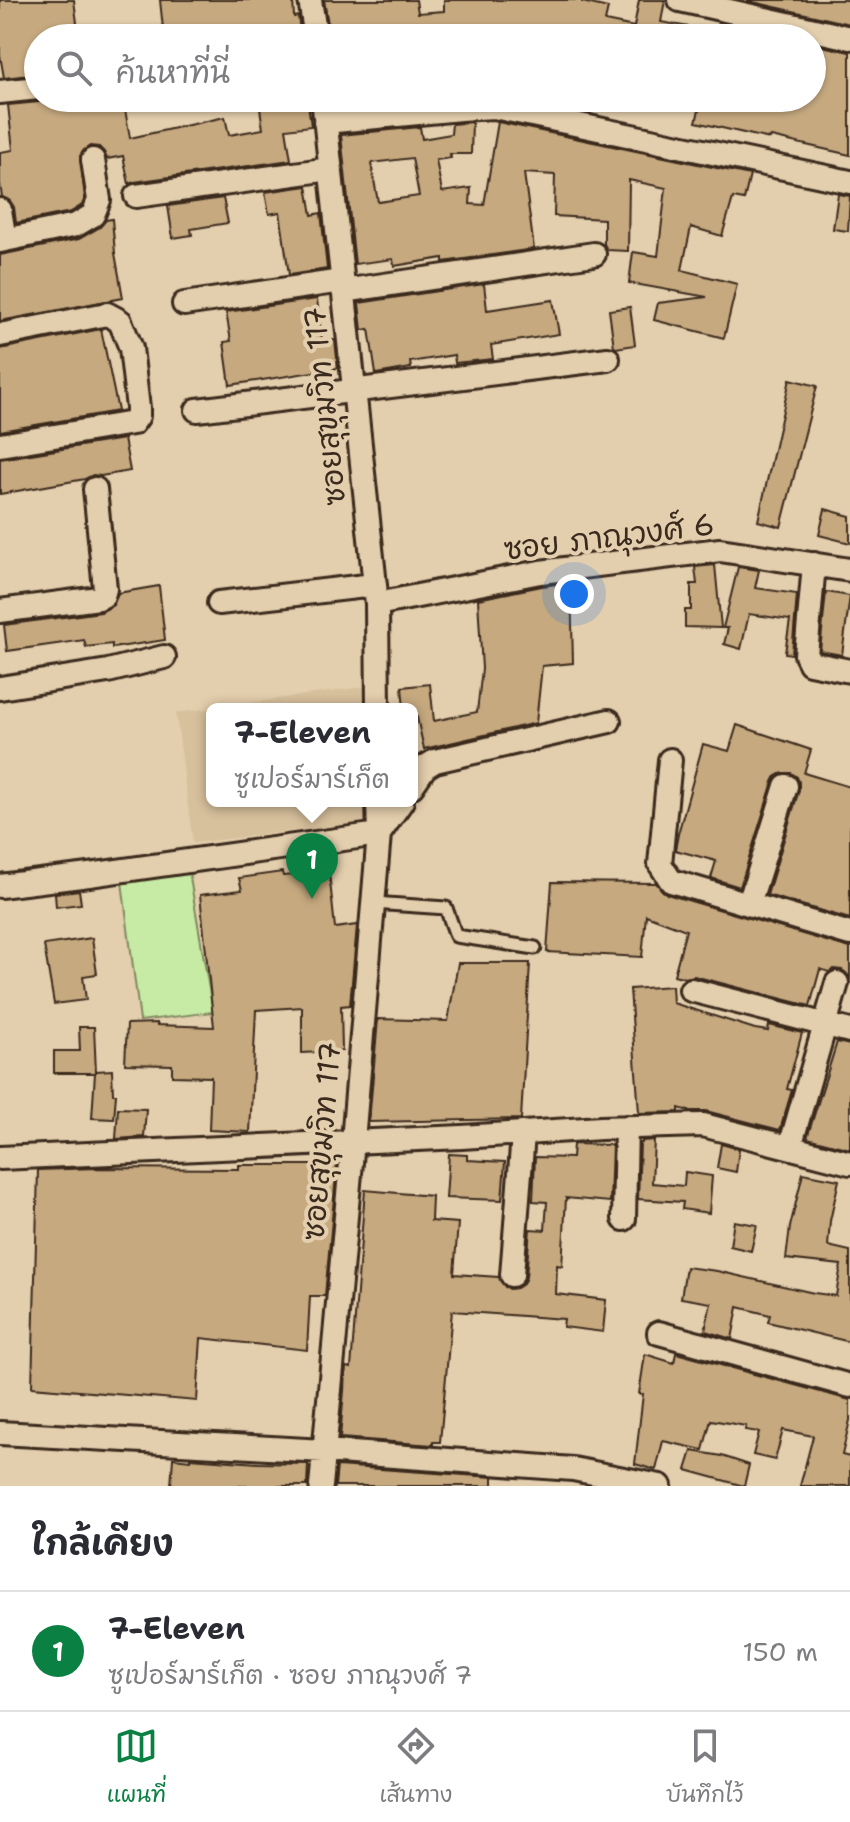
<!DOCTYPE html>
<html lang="th">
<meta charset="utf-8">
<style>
:root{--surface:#fff;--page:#f2f2f3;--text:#2b2b33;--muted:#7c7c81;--line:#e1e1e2;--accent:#0b8043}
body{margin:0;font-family:"Shantell Sans","Playpen Sans Thai",sans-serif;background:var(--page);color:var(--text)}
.you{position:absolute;left:574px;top:594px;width:28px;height:28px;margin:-20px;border:6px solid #fff;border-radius:50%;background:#1a73e8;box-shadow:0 0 0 12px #1a73e833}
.badge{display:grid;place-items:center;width:52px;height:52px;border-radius:50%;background:var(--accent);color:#fff;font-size:26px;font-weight:700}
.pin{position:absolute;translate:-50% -66px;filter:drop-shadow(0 2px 4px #0008)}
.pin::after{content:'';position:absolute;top:42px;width:28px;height:24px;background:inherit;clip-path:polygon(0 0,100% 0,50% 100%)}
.popup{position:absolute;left:206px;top:703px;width:212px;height:104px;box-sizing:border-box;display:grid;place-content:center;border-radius:12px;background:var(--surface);filter:drop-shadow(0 2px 6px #0005);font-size:26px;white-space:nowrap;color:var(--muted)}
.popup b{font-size:30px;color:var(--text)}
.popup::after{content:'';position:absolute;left:50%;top:100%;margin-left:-16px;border:16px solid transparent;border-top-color:var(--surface)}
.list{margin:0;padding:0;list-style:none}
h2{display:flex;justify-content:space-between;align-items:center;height:104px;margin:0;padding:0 32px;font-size:34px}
h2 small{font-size:26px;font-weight:400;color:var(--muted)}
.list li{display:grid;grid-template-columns:52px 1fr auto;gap:24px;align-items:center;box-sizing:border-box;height:120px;padding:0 32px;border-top:2px solid var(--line)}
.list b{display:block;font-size:30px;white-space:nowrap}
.list p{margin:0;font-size:26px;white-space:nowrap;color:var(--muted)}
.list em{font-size:26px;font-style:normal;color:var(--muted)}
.icon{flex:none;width:44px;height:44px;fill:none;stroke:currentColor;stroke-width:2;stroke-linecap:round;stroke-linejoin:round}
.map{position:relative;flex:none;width:850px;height:1486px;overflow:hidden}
.search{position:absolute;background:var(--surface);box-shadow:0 2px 6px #0004;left:24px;right:24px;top:24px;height:88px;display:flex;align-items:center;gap:20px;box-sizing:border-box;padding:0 28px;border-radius:44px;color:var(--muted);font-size:30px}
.sheet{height:224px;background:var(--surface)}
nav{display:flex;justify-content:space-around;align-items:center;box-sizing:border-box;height:112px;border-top:2px solid var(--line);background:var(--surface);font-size:22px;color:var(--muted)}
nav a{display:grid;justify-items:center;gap:4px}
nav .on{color:var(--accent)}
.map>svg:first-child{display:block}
.built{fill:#d7c09c}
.green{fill:#c7eaa4;stroke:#818a61;stroke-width:2}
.building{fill:#c6a97f;stroke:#3b2a1e;stroke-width:2;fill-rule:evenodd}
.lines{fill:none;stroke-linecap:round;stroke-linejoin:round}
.service-casing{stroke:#3b2a1e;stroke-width:17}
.minor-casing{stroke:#3b2a1e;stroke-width:28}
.service{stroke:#e3cead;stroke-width:11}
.minor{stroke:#e3cead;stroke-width:22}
.labels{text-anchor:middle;stroke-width:8;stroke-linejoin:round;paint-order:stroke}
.street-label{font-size:30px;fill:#3b2a1e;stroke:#e3cead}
</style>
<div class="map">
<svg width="850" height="1486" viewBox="0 0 850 1486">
<rect width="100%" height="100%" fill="#e3cead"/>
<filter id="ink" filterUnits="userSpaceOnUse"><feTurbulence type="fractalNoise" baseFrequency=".0125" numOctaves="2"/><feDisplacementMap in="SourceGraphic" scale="16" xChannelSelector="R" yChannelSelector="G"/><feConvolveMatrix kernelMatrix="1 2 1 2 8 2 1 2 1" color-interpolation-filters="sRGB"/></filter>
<g filter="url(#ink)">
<!-- built -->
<path class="built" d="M 378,685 L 376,709 L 212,709 L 212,801 L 370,801 L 368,822 L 193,843 L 176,713 Z"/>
<!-- green -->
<path class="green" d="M 189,872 L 213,1012 L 140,1021 L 122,882 Z"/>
<!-- building -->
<path class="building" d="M 0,0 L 74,0 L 79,38 L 38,38 L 38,74 L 4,78 L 0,55 Z
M 160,0 L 293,0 L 294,17 L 298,16 L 301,38 L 164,38 Z
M 324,0 L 416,0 L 418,13 L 444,11 L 444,0 L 582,0 L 582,2 L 608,8 L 605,21 L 634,27 L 639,0 L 665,0 L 661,22 L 706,30 L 706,38 L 542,38 L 492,29 L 491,38 L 353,38 L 352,28 L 329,30 Z
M 748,0 L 850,0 L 850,24 L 748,1 Z
M 812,44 L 850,52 L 850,155 L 771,137 L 770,139 L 696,122 L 702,98 L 812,98 Z
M 47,98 L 123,98 L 130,138 L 225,117 L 229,135 L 263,129 L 259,101 L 281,98 L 289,98 L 291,106 L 308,103 L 311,126 L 286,129 L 291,160 L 134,182 L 129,184 L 123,156 L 107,159 L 104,152 L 99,147 L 90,146 L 84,150 L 80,156 L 85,198 L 82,205 L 71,212 L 16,223 L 14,207 L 10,201 L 2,197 L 0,184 L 0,152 L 13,150 L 8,105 L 39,102 Z
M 472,122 L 471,154 L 450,154 L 451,158 L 436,160 L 442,192 L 471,188 L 470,204 L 484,205 L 498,122 L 750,175 L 744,200 L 733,198 L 722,236 L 691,227 L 682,270 L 737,284 L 724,338 L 654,320 L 658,303 L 707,297 L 629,283 L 633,252 L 658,256 L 666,188 L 629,180 L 628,251 L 607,250 L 604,244 L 604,219 L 554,216 L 555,175 L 524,173 L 534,249 L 443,262 L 443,258 L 394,266 L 393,259 L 355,264 L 341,135 L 420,127 L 422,139 L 451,134 L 452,124 ZM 412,158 L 419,196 L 378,202 L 371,163 Z
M 307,186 L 312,215 L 321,213 L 327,269 L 289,275 L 280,212 L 269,214 L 265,192 Z
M 838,194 L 850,196 L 848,231 L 833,229 Z
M 223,198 L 228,223 L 191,229 L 192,235 L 173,238 L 168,206 Z
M 112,219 L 115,253 L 123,298 L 0,321 L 0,255 L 79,239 L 100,227 L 106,220 Z
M 484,284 L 487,310 L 553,300 L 559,334 L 491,345 L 493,359 L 455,363 L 454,355 L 410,362 L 411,368 L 376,374 L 369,329 L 362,330 L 359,303 Z
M 317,299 L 322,341 L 335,340 L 338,368 L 230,385 L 224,342 L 231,341 L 226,312 Z
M 630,307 L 635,345 L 616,348 L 614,347 L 609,310 Z
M 101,329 L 118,411 L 0,431 L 0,349 Z
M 790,379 L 817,386 L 781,527 L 758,521 Z
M 124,439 L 130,471 L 101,476 L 93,475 L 85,479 L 0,494 L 0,459 Z
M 825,509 L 850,516 L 850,543 L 819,535 Z
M 715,565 L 721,628 L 685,627 L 685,610 L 691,610 L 691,584 L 697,584 L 695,567 Z
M 738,567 L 759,570 L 755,588 L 797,594 L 792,654 L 785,653 L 790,620 L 749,614 L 741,649 L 724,644 L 728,628 L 723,628 Z
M 571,582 L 573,663 L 542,666 L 536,723 L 424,749 L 416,713 L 412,713 L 412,709 L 404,709 L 402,687 L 430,684 L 434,721 L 477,712 L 482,669 L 478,599 L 542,586 Z
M 159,586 L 165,640 L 112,648 L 112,644 L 86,647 L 84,640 L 7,651 L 4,625 L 101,612 L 113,605 L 118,593 Z
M 826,592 L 850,596 L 842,655 L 820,651 Z
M 737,725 L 811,750 L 804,773 L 850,787 L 850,919 L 767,895 L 799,790 L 799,782 L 797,777 L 791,773 L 782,773 L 776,776 L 773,782 L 740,887 L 711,878 L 716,861 L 675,850 L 678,834 L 703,744 L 729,751 Z
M 282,872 L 283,876 L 329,872 L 335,928 L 357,925 L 350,1005 L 341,1006 L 342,1051 L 302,1053 L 302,1007 L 256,1010 L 250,1132 L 209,1130 L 211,1077 L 172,1076 L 172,1065 L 125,1064 L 127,1024 L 157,1023 L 157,1025 L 214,1027 L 200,895 L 242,890 L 239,878 Z
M 552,882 L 656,883 L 667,894 L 850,948 L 850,978 L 846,973 L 842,970 L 834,969 L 829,972 L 820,969 L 810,1006 L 694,976 L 685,978 L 674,975 L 686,930 L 646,915 L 642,957 L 547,952 Z
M 79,890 L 81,904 L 56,907 L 55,893 Z
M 92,938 L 97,974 L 83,976 L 86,1000 L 54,1004 L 44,945 Z
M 458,963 L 530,963 L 521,1119 L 369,1122 L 378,1019 L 448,1021 Z
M 672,986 L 673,1003 L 755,1029 L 768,1031 L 769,1025 L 802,1033 L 787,1089 L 792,1090 L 780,1130 L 706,1111 L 689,1111 L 679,1108 L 679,1112 L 639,1113 L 630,989 Z
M 79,1027 L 94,1027 L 96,1073 L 96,1071 L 112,1070 L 113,1094 L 116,1094 L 114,1119 L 92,1118 L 95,1073 L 54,1073 L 54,1051 L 80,1051 Z
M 837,1042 L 850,1045 L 850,1149 L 807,1138 Z
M 118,1108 L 146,1109 L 144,1137 L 116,1139 Z
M 654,1140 L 652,1183 L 684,1186 L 685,1172 L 712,1176 L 709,1213 L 682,1209 L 683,1202 L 638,1199 L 640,1143 L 642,1143 L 642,1141 Z
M 573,1144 L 612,1145 L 610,1202 L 566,1198 L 562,1266 L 557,1265 L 556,1294 L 606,1300 L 603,1332 L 563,1327 L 564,1319 L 452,1311 L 440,1442 L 433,1442 L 433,1445 L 340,1438 L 346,1367 L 351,1368 L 365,1190 L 432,1196 L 431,1221 L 458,1223 L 454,1274 L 499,1277 L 505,1287 L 510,1289 L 517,1288 L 523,1284 L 526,1277 L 530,1229 L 545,1230 L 547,1202 L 533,1201 L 535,1157 L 572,1158 Z
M 721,1144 L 739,1149 L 736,1172 L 717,1168 Z
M 449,1154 L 467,1155 L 467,1160 L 505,1162 L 502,1200 L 446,1198 Z
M 239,1165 L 337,1165 L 325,1296 L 310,1296 L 307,1350 L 201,1338 L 197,1401 L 32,1387 L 38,1170 L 96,1168 L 239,1169 Z
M 803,1173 L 839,1180 L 830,1221 L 828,1246 L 850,1251 L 850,1342 L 768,1322 L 770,1315 L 738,1307 L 732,1339 L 705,1331 L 711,1303 L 681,1298 L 686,1267 L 717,1271 L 814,1293 L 836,1296 L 841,1265 L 786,1259 L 790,1227 Z
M 734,1221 L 757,1225 L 751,1251 L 730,1246 Z
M 676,1353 L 850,1400 L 850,1420 L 842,1455 L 850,1457 L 850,1486 L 800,1486 L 813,1436 L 783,1430 L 775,1460 L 753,1455 L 759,1432 L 745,1430 L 746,1426 L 711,1420 L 703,1450 L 663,1441 L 656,1470 L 635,1464 L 643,1394 L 639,1394 L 645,1354 L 674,1363 Z
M 692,1451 L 722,1456 L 749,1465 L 744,1486 L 686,1470 Z
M 173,1458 L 190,1460 L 190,1458 L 258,1463 L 308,1464 L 307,1486 L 171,1486 Z
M 337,1466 L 493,1477 L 493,1486 L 335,1486 Z"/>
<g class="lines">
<!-- service casing -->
<g class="service-casing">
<path id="service" d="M 373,903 L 446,908 L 456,936 L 535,948"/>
</g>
<!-- minor casing -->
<g class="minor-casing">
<path id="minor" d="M 310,0 L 316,38
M 680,0 L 850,38
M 0,92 L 38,88
M 323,98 L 377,604 L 378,709
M 325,122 L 460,109 L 494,107 L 850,182
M 136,196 L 330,169
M 0,210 L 5,240
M 0,241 L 76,225 L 93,215 L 99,200 L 93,160
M 343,291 L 594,254
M 184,304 L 342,281
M 0,335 L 107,314 L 120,321 L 131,348 L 138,408 L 138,416 L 133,423 L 0,445
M 197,410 L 608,359
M 814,564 L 806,655 L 810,663 L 850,671
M 219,603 L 374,585
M 377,604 L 540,572 L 720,550 L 850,570
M 0,611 L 99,598 L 103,596 L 105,589 L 95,489
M 0,688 L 108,671 L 164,657
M 670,760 L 660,864 L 671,881 L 850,934
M 412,786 L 425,767 L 435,761 L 609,721
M 0,886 L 89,875 L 379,834 L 402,801
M 749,904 L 786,786
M 691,990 L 850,1031
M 790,1147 L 837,983
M 0,1158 L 462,1137 L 601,1128 L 703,1125 L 850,1163
M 624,1219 L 626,1127
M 512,1275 L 523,1134
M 659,1333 L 850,1386
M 0,1433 L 324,1451 L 573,1469 L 660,1486
M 321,1486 L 353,1141 L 379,834 L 378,801"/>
</g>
<!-- service -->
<use href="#service" class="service"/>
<!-- minor -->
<use href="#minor" class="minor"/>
</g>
</g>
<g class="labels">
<!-- street labels -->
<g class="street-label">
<text transform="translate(325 406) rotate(-96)" y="10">ซอยสุขุมวิท 117</text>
<text transform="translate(609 537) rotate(-7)" y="10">ซอย ภาณุวงศ์ 6</text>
<text transform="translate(322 1141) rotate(-85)" y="10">ซอยสุขุมวิท 117</text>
</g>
</g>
</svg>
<div class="you"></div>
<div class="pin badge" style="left:312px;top:899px">1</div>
<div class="popup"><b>7-Eleven</b>ซูเปอร์มาร์เก็ต</div>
<div class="search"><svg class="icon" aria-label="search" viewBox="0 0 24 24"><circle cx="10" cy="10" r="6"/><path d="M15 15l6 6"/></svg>ค้นหาที่นี่</div>
</div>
<section class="sheet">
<h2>ใกล้เคียง<small></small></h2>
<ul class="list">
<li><span class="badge">1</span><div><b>7-Eleven</b><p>ซูเปอร์มาร์เก็ต · ซอย ภาณุวงศ์ 7</p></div><em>150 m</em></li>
</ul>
</section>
<nav>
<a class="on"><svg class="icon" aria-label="map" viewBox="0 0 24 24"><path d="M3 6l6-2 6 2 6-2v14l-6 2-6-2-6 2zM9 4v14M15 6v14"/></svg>แผนที่</a>
<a><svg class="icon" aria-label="directions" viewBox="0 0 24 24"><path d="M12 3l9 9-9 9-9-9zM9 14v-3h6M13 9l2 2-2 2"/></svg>เส้นทาง</a>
<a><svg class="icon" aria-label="saved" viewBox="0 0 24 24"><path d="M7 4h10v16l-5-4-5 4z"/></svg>บันทึกไว้</a>
</nav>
